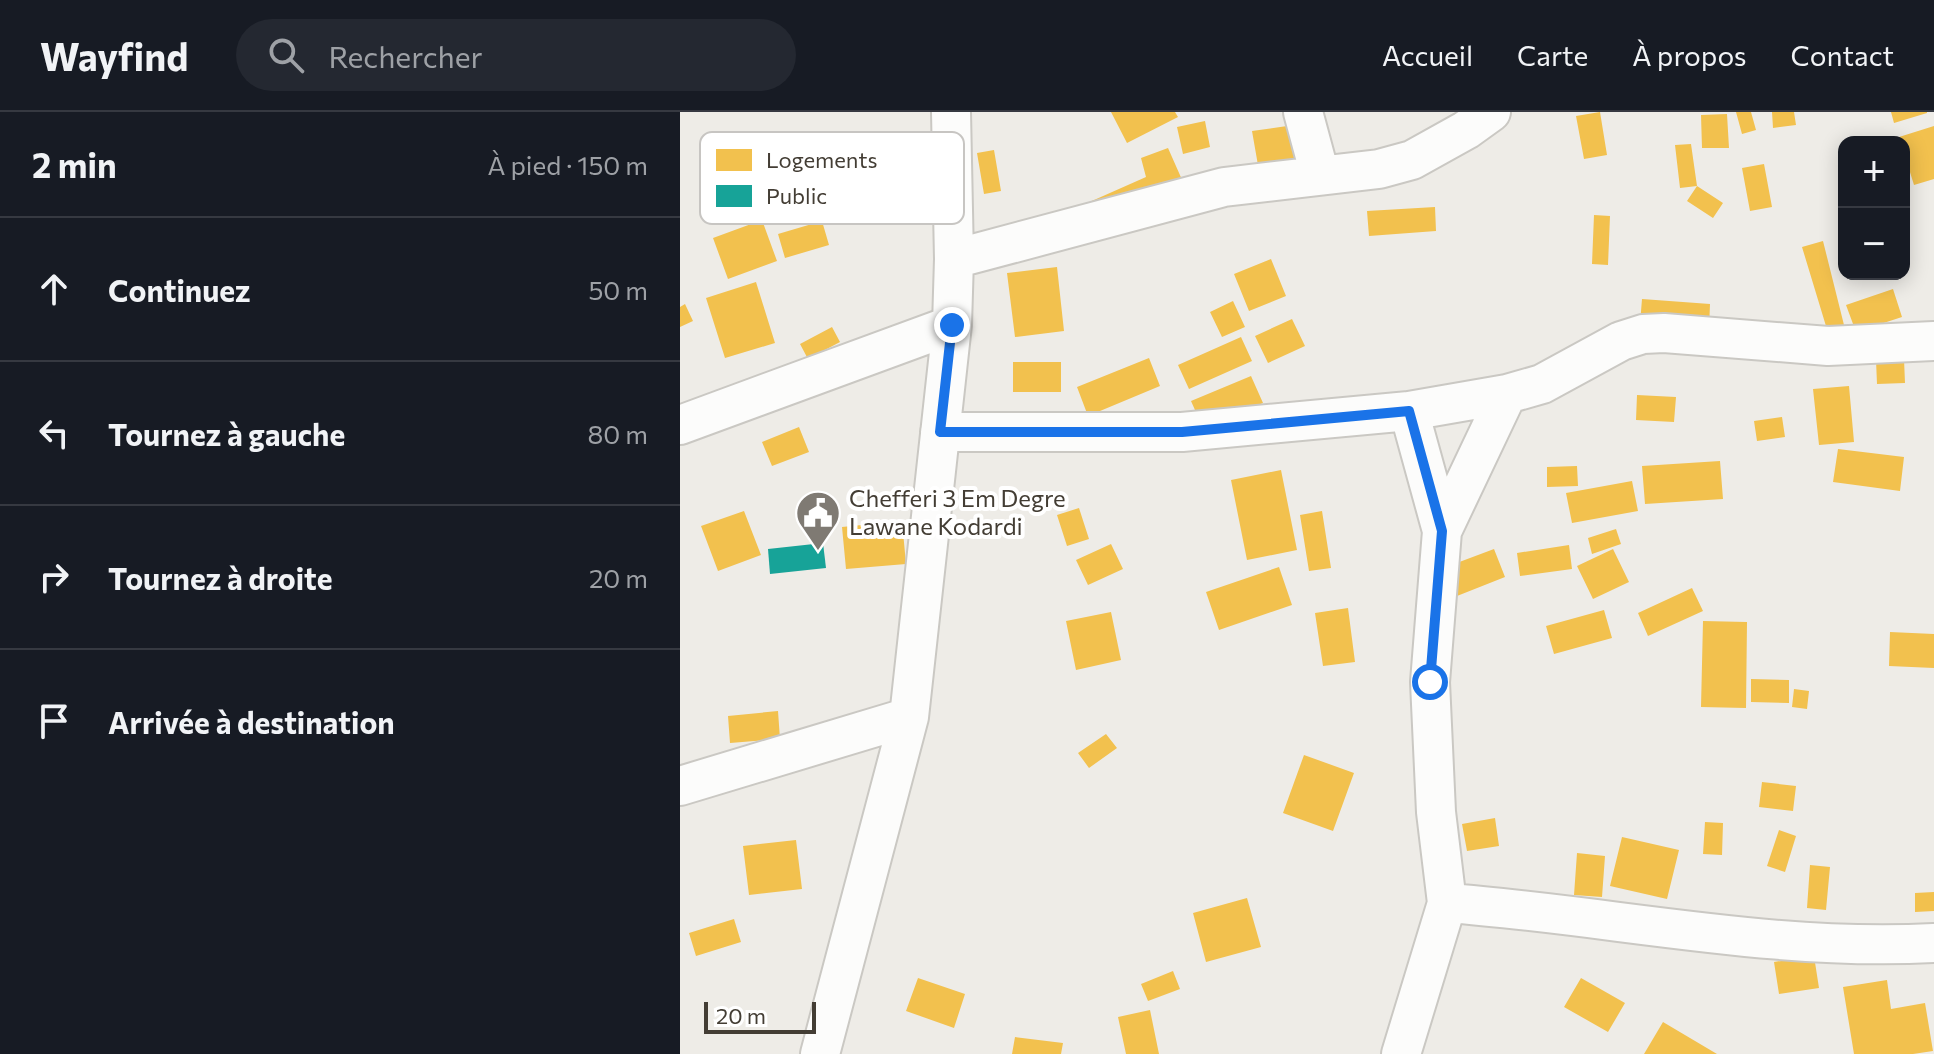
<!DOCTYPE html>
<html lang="fr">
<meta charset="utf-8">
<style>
:root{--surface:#171b24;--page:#242831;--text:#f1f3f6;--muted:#9ea1a6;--line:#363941}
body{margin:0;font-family:Commissioner,sans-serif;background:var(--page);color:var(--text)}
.controls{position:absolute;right:24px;top:24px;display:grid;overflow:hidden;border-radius:16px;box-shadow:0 4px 20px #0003}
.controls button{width:72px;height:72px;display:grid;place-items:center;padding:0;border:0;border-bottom:2px solid var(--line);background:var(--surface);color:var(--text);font:40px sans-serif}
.scale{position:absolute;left:24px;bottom:20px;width:112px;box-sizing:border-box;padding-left:8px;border:4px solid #433d34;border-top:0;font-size:22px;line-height:28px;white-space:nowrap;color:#433d34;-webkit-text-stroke:6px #fff;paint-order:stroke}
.stop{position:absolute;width:24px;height:24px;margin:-18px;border:6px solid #1a73e8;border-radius:50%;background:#fff}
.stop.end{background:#1a73e8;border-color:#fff;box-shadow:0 2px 8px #0008}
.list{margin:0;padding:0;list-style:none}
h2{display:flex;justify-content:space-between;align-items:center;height:104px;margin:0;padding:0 32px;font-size:34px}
h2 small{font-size:26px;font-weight:400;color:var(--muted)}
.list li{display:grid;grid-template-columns:52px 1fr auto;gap:24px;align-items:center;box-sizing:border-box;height:144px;padding:0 32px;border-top:2px solid var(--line)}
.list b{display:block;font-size:30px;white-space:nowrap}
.list em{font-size:26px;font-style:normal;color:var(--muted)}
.icon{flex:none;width:44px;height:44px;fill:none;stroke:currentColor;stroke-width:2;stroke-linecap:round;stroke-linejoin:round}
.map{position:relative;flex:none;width:1254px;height:942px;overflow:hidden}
header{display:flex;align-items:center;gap:48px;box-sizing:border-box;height:112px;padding:0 40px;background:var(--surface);border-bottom:2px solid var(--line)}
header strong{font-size:38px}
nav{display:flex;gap:44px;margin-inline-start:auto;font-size:28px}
.search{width:560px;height:72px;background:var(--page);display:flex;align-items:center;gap:20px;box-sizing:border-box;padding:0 28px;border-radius:44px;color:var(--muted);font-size:30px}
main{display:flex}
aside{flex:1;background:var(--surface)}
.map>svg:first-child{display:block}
.homes{fill:#f2c14e}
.public{fill:#17a398}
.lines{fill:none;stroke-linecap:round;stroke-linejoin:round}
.minor-casing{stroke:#cac8c3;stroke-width:42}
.minor{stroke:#fcfcfb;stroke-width:38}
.route{stroke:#1a73e8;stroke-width:10}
.labels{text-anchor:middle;stroke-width:8;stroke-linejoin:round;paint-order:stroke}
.poi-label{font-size:24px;fill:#433d34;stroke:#fff;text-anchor:start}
.key{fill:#fff;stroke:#c7c5c2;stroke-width:2}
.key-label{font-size:22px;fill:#433d34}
</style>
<header>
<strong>Wayfind</strong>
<div class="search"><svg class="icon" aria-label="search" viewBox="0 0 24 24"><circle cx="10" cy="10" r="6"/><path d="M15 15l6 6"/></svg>Rechercher</div>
<nav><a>Accueil</a><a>Carte</a><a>À propos</a><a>Contact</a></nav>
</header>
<main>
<aside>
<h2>2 min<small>À pied · 150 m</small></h2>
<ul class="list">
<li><svg class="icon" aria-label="ahead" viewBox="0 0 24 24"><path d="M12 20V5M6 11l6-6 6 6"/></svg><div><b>Continuez</b></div><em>50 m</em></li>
<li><svg class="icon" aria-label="left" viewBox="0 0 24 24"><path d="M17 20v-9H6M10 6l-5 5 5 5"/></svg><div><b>Tournez à gauche</b></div><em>80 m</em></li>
<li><svg class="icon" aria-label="right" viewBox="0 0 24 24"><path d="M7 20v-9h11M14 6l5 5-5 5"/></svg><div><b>Tournez à droite</b></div><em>20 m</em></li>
<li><svg class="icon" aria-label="arrive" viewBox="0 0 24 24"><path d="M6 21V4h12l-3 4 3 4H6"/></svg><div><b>Arrivée à destination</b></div></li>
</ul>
</aside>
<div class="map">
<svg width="1254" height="942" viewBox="0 0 1254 942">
<rect width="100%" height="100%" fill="#eeece7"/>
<!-- homes -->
<path class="homes" d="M 431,0 L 495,0 L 498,5 L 447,31 Z
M 920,0 L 927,43 L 904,47 L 896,4 Z
M 1056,0 L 1071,0 L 1076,18 L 1062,22 Z
M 1092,0 L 1114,0 L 1116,13 L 1093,16 Z
M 1211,0 L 1247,0 L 1247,1 L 1214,11 Z
M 1047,2 L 1049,36 L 1022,36 L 1021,3 Z
M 525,9 L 530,35 L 503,42 L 497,15 Z
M 614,13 L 621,53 L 579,59 L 572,19 Z
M 1254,14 L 1254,67 L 1234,73 L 1224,41 L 1224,30 L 1220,30 L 1219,25 Z
M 1011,32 L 1017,74 L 1000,76 L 995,33 Z
M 488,36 L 507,79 L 414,107 L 405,92 L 466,65 L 461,46 Z
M 314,38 L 321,79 L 304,82 L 297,41 Z
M 1084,52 L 1092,95 L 1070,99 L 1062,56 Z
M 1017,74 L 1043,91 L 1033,106 L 1007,89 Z
M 755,95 L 756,119 L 689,124 L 687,99 Z
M 914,103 L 930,104 L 928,153 L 912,152 Z
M 82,108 L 97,149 L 48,167 L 33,126 Z
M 142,109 L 149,133 L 105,146 L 98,122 Z
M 1143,129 L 1168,229 L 1149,224 L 1122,135 Z
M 591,147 L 606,184 L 569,199 L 554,162 Z
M 377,155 L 384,219 L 335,225 L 327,161 Z
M 76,170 L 95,231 L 45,246 L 26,186 Z
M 1213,177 L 1222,205 L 1176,220 L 1166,193 Z
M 962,187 L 1030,192 L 1029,217 L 960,212 Z
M 553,189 L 565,215 L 542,225 L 530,200 Z
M 5,192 L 13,209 L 0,215 L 0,195 Z
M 612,207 L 625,234 L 588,251 L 575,224 Z
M 152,215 L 160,230 L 128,247 L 120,232 Z
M 561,225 L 572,249 L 509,277 L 498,253 Z
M 469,246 L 480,274 L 408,304 L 397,275 Z
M 1224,247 L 1225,271 L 1197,272 L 1196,248 Z
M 333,250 L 381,250 L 381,280 L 333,280 Z
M 571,264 L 583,291 L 523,316 L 511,289 Z
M 1169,274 L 1174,330 L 1139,333 L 1133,277 Z
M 957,283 L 996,285 L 994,310 L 956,308 Z
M 1102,305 L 1105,325 L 1077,329 L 1074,309 Z
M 119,315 L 129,340 L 92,354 L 82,330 Z
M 1158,337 L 1224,345 L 1220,379 L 1153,370 Z
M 1040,349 L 1043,387 L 965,392 L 962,354 Z
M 897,354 L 898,374 L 867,375 L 867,355 Z
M 601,358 L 617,438 L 567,448 L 551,368 Z
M 952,369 L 958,399 L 892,411 L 886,381 Z
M 399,396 L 409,427 L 387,434 L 377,403 Z
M 64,399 L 81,443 L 38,459 L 21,414 Z
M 642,399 L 651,456 L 629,459 L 620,403 Z
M 222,409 L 226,452 L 166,457 L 162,415 Z
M 936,417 L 941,432 L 912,442 L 908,426 Z
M 431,432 L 443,457 L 408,473 L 396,448 Z
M 889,433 L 892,457 L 840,464 L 837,441 Z
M 814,437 L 825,465 L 777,484 L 766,455 Z
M 933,437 L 949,470 L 913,487 L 897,454 Z
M 599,455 L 612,493 L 539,518 L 526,480 Z
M 1012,476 L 1023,499 L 968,524 L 958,501 Z
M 668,496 L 675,550 L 643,554 L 635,501 Z
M 924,498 L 932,526 L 874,542 L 866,514 Z
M 431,500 L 441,548 L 396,558 L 386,509 Z
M 1023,509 L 1067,510 L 1066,596 L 1021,595 Z
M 1210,520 L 1254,522 L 1254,556 L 1209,554 Z
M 1071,567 L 1109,568 L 1109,591 L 1071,590 Z
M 1114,577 L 1129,579 L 1127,597 L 1112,595 Z
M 98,599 L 100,627 L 50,631 L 48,604 Z
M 426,622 L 437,636 L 409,656 L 398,641 Z
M 624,643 L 674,661 L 653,719 L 603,701 Z
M 1082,670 L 1116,674 L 1113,699 L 1079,695 Z
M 815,706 L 819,734 L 787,739 L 782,712 Z
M 1025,710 L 1043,711 L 1042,743 L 1023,742 Z
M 1099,718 L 1116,724 L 1105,760 L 1087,754 Z
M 942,725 L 999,738 L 987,787 L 930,774 Z
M 116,728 L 122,777 L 69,783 L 63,734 Z
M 897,741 L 925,744 L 922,785 L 894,783 Z
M 1130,753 L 1150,755 L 1146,798 L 1127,796 Z
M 1254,780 L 1254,799 L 1235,800 L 1235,781 Z
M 567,786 L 581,835 L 526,850 L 513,801 Z
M 54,807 L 61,830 L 16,844 L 9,821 Z
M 1134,844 L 1139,876 L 1099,882 L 1094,850 Z
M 493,859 L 500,877 L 468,889 L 461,872 Z
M 238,866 L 285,882 L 274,916 L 226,899 Z
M 901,866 L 945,891 L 928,920 L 884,895 Z
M 1207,868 L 1211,897 L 1245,891 L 1253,939 L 1233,942 L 1174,942 L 1163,875 Z
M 470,898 L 479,942 L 446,942 L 438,905 Z
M 983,910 L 1037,942 L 964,942 Z
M 335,925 L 383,931 L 381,942 L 332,942 Z"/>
<!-- public -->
<path class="public" d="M 143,431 L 146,456 L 90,462 L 88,437 Z"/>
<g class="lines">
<!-- minor casing -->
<g class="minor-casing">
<path id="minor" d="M 623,0 L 640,63
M 274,147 L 544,75 L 699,57 L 732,48 L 786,18 L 811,0
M 0,313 L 272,213
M 260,320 L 502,320 L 729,299 L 827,282 L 862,272 L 941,229 L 963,222 L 984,221 L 1148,234 L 1254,229
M 762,419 L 827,282
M 0,674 L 229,605
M 767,791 C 929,803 1091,840 1254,831
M 140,942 L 229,605 L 272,213 L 274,147 L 271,0
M 721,942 L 767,791 L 756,700 L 750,570 L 762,419 L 729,299"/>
</g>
<!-- minor -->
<use href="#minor" class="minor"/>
</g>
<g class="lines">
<!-- route -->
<path class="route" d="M 272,213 L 260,320 L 502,320 L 729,299 L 762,419 L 750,570"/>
</g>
<!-- icons -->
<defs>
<g id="civic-pin" transform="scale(2.3)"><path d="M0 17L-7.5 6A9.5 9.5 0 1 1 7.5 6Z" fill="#7f7a73" stroke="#fff"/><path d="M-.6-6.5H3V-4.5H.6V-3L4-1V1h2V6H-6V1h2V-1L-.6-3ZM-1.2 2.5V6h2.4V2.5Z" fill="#fff"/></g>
</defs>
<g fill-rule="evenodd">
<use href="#civic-pin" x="138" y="401"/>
</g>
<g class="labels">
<!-- poi labels -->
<g class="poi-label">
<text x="169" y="395">Chefferi 3 Em Degre<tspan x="169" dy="28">Lawane Kodardi</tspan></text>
</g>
</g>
<!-- legend -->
<rect x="20" y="20" width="264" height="92" rx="12" class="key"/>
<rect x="36" y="37" width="36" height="22" fill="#f2c14e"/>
<rect x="36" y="73" width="36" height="22" fill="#17a398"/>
<g class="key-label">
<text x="86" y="56">Logements</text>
<text x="86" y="92">Public</text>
</g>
</svg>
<div class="controls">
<button>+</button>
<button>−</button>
</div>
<div class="scale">20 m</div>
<div class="stop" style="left:750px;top:570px"></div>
<div class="stop end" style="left:272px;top:213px"></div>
</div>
</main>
